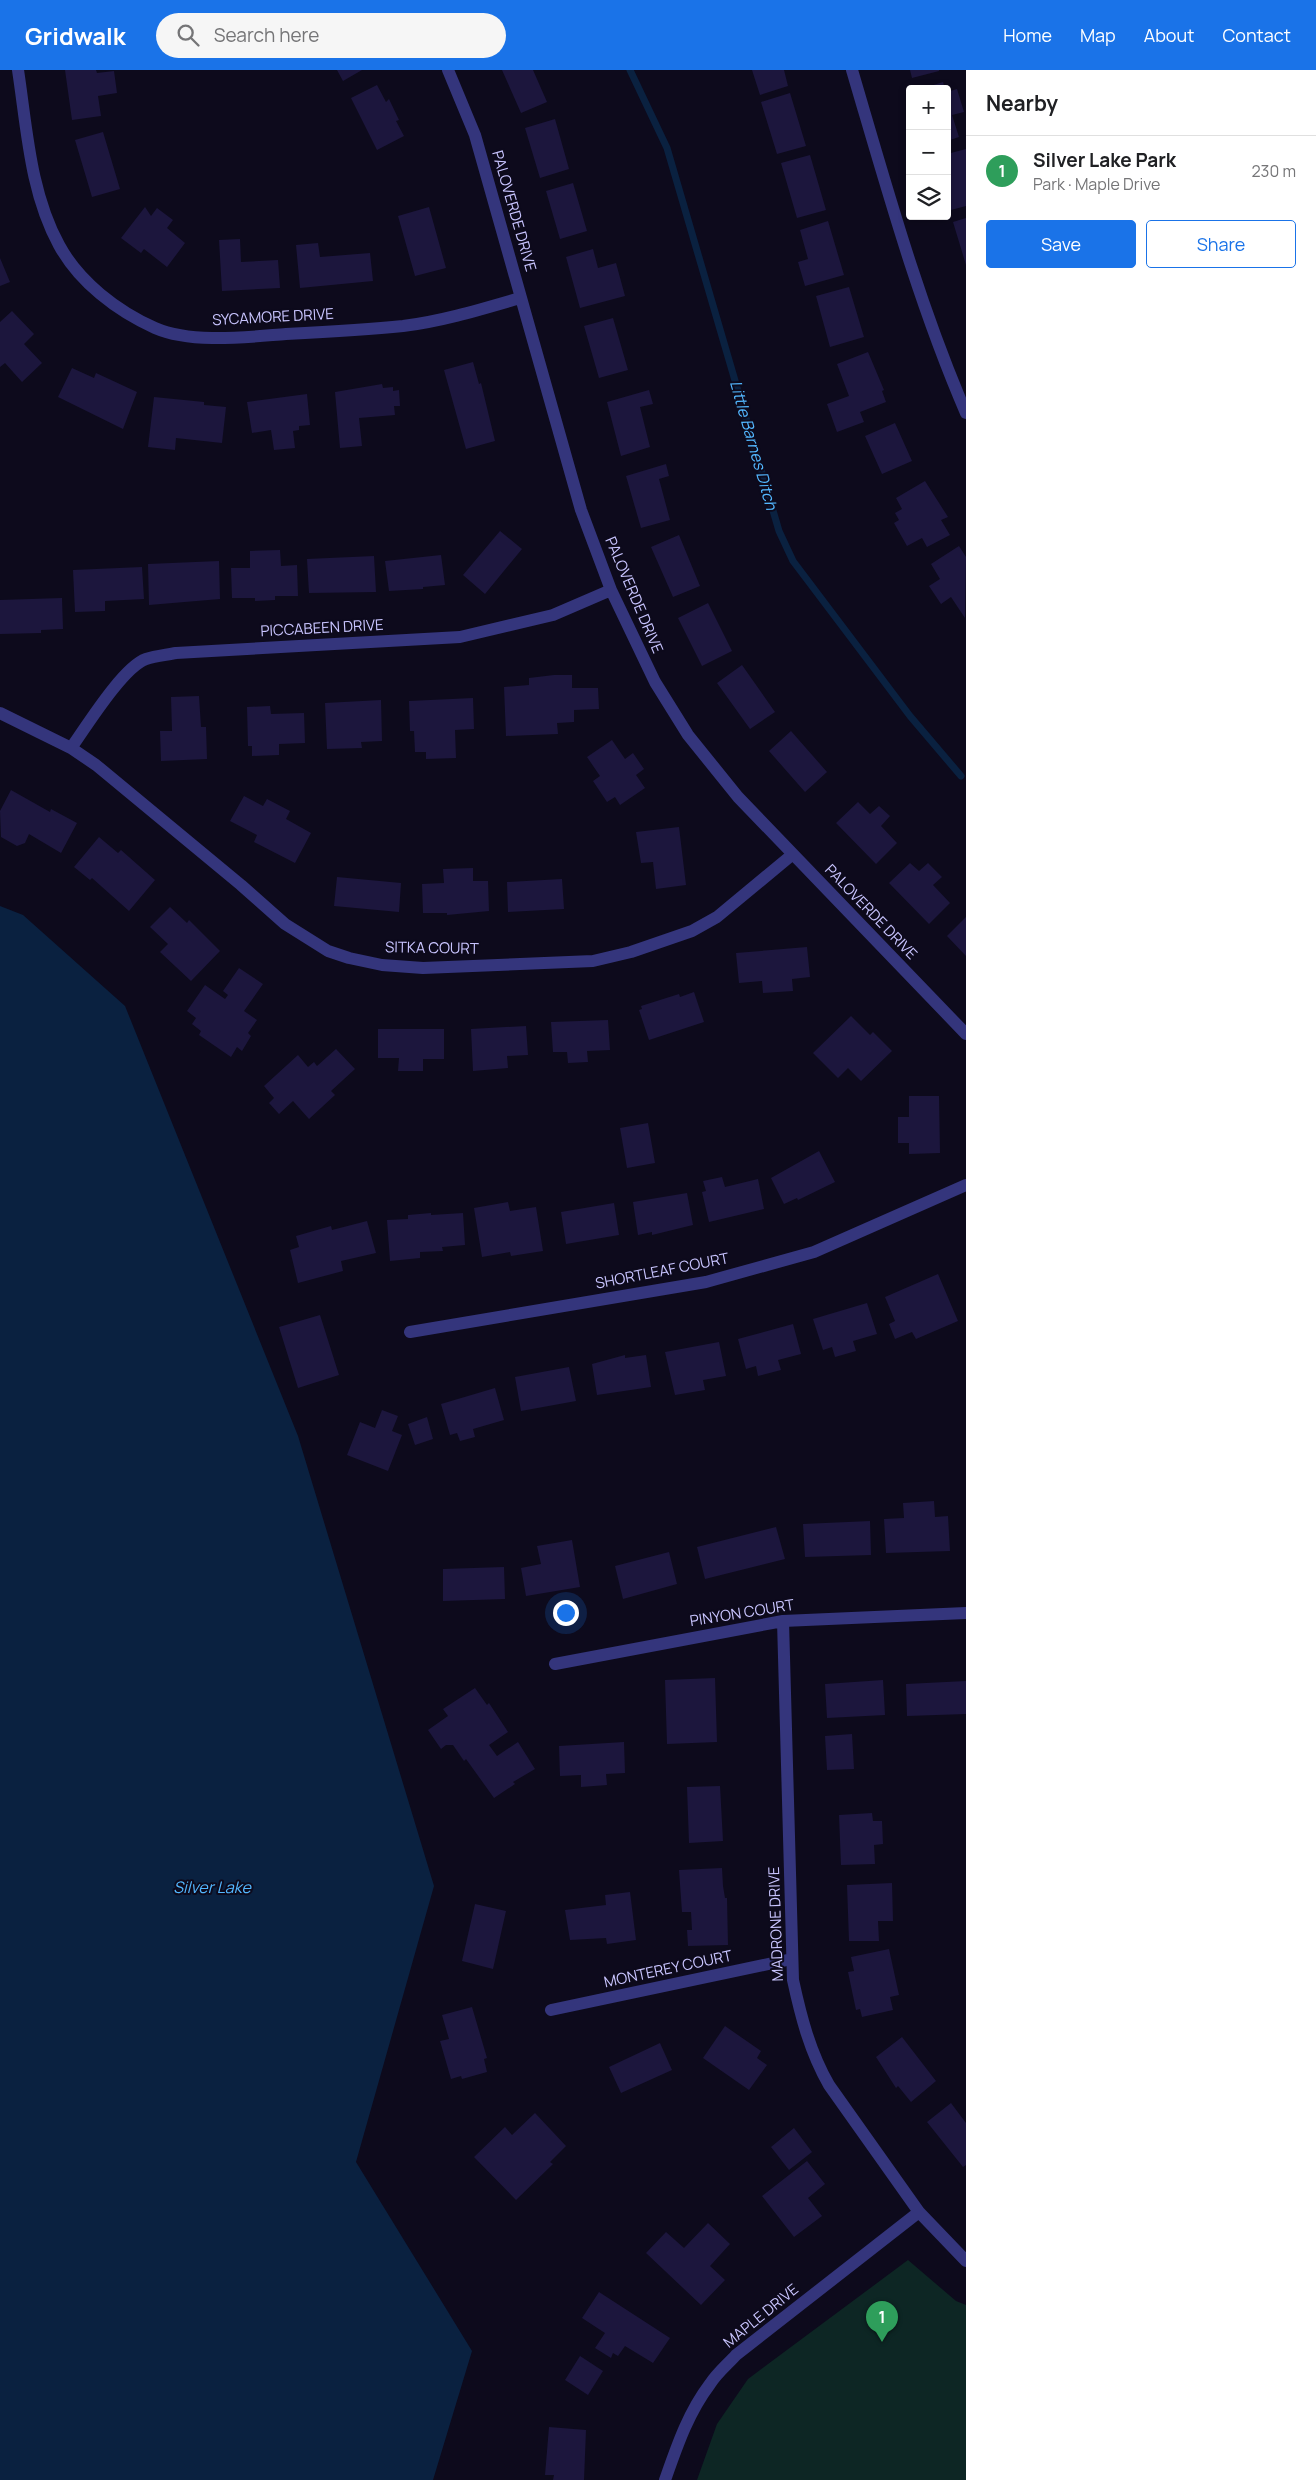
<!DOCTYPE html>
<meta charset="utf-8">
<style>
:root{--surface:#fff;--page:#f6f6f6;--text:#202124;--muted:#757577;--line:#e0e0e0;--accent:#1a73e8}
body{margin:0;font-family:Manrope,sans-serif;background:var(--page);color:var(--text)}
.controls{position:absolute;right:15px;top:15px;display:grid;overflow:hidden;border-radius:5px;box-shadow:0 2px 8px #0003}
.controls button{width:45px;height:45px;display:grid;place-items:center;padding:0;border:0;border-bottom:1px solid var(--line);background:var(--surface);color:var(--text);font:25px sans-serif}
.you{position:absolute;left:565px;top:1542px;width:18px;height:18px;margin:-12px;border:4px solid #fff;border-radius:50%;background:#1a73e8;box-shadow:0 0 0 8px #1a73e833}
.badge{display:grid;place-items:center;width:32px;height:32px;border-radius:50%;background:var(--accent);color:#fff;font-size:16px;font-weight:700}
.pin{position:absolute;translate:-50% -41px;filter:drop-shadow(0 1px 2px #0008)}
.pin::after{content:'';position:absolute;top:26px;width:18px;height:15px;background:inherit;clip-path:polygon(0 0,100% 0,50% 100%)}
.list{margin:0;padding:0;list-style:none}
h2{display:flex;justify-content:space-between;align-items:center;height:65px;margin:0;padding:0 20px;font-size:21px}
h2 small{font-size:16px;font-weight:400;color:var(--muted)}
.list li{display:grid;grid-template-columns:32px 1fr auto;gap:15px;align-items:center;box-sizing:border-box;height:70px;padding:0 20px;border-top:1px solid var(--line)}
.list b{display:block;font-size:19px;white-space:nowrap}
.list p{margin:0;font-size:16px;white-space:nowrap;color:var(--muted)}
.list em{font-size:16px;font-style:normal;color:var(--muted)}
.actions{display:flex;gap:10px;padding:15px 20px}
.actions a{flex:1;padding:11px 0;border:1px solid var(--accent);border-radius:5px;text-align:center;font-size:18px;color:var(--accent)}
.actions .main{background:var(--accent);color:#fff}
.icon{flex:none;width:28px;height:28px;fill:none;stroke:currentColor;stroke-width:2;stroke-linecap:round;stroke-linejoin:round}
.map{position:relative;flex:none;width:966px;height:2410px;overflow:hidden}
header{display:flex;align-items:center;gap:30px;box-sizing:border-box;height:70px;padding:0 25px;background:var(--accent);color:#fff}
header strong{font-size:24px}
nav{display:flex;gap:28px;margin-inline-start:auto;font-size:18px}
.search{width:350px;height:45px;background:var(--page);display:flex;align-items:center;gap:12px;box-sizing:border-box;padding:0 18px;border-radius:28px;color:var(--muted);font-size:19px}
main{display:flex}
aside{flex:1;background:var(--surface)}
.map>svg:first-child{display:block}
.green{fill:#0d2624}
.water{fill:#0a2140}
.lines{fill:none;stroke-linecap:round;stroke-linejoin:round}
.stream{stroke:#0a2140;stroke-width:7}
.building{fill:#1c163d}
.street{stroke:#34357c;stroke-width:12}
.labels{text-anchor:middle;stroke-width:4;stroke-linejoin:round;paint-order:stroke}
.street-label{font-size:15px;fill:#c9c5ff;stroke:#0d0a1c}
.water-label{font-size:16px;font-style:italic;fill:#53b7ff;stroke:#0d0a1c}
</style>
<header>
<strong>Gridwalk</strong>
<div class="search"><svg class="icon" aria-label="search" viewBox="0 0 24 24"><circle cx="10" cy="10" r="6"/><path d="M15 15l6 6"/></svg>Search here</div>
<nav><a>Home</a><a>Map</a><a>About</a><a>Contact</a></nav>
</header>
<main>
<div class="map">
<svg width="966" height="2410" viewBox="0 0 966 2410">
<rect width="100%" height="100%" fill="#0d0a1c"/>
<!-- green -->
<path class="green" d="M 908,2190 L 956,2231 L 966,2235 L 966,2410 L 697,2410 L 717,2354 L 748,2309 Z"/>
<!-- water -->
<path class="water" d="M 0,836 L 23,845 L 125,936 L 298,1366 L 434,1816 L 356,2092 L 472,2281 L 433,2410 L 0,2410 Z"/>
<g class="lines">
<!-- stream -->
<path class="stream" d="M 630,0 L 667,78 L 779,461 L 793,491 L 910,646 L 961,706"/>
</g>
<!-- building -->
<path class="building" d="M 65,0 L 96,0 L 97,3 L 114,1 L 117,23 L 98,26 L 101,46 L 72,50 Z
M 337,0 L 362,0 L 343,11 Z
M 502,0 L 533,0 L 547,32 L 521,43 Z
M 752,0 L 784,0 L 788,16 L 760,25 Z
M 910,0 L 939,0 L 939,1 L 912,8 Z
M 943,12 L 945,19 L 924,19 L 924,18 Z
M 377,15 L 386,32 L 389,29 L 399,50 L 396,51 L 404,66 L 377,80 L 351,28 Z
M 957,19 L 964,42 L 952,45 L 959,67 L 947,71 L 947,22 Z
M 790,23 L 806,76 L 777,84 L 761,32 Z
M 555,49 L 569,99 L 540,108 L 525,58 Z
M 103,62 L 120,119 L 92,127 L 75,70 Z
M 966,79 L 966,136 L 951,140 L 947,127 L 947,84 Z
M 810,85 L 826,140 L 797,148 L 781,93 Z
M 573,113 L 587,161 L 560,169 L 546,121 Z
M 145,137 L 151,146 L 157,138 L 173,150 L 167,158 L 185,173 L 167,197 L 144,179 L 141,183 L 121,168 Z
M 429,137 L 446,198 L 415,206 L 398,146 Z
M 966,148 L 966,195 L 953,152 Z
M 828,151 L 844,205 L 805,216 L 798,192 L 808,189 L 800,160 Z
M 240,169 L 241,192 L 278,190 L 280,218 L 222,221 L 219,170 Z
M 318,173 L 320,187 L 370,183 L 373,211 L 300,218 L 296,175 Z
M 593,179 L 598,198 L 616,193 L 625,226 L 580,238 L 566,187 Z
M 0,188 L 10,212 L 0,216 Z
M 849,217 L 864,267 L 830,277 L 816,226 Z
M 12,241 L 34,264 L 24,274 L 42,293 L 22,312 L 5,293 L 0,297 L 0,252 Z
M 613,248 L 628,300 L 599,308 L 584,256 Z
M 868,282 L 884,320 L 882,321 L 886,332 L 860,342 L 864,352 L 837,362 L 827,334 L 849,326 L 837,294 Z
M 473,292 L 479,314 L 481,313 L 495,371 L 466,379 L 444,300 Z
M 72,298 L 94,308 L 96,303 L 137,322 L 123,359 L 58,327 Z
M 382,314 L 383,318 L 393,317 L 393,321 L 399,320 L 400,336 L 394,336 L 395,345 L 359,348 L 362,376 L 340,378 L 335,322 Z
M 649,320 L 653,334 L 640,337 L 650,377 L 621,386 L 607,332 Z
M 307,324 L 310,355 L 299,356 L 299,360 L 293,361 L 295,378 L 274,380 L 271,360 L 252,363 L 247,332 Z
M 154,327 L 204,332 L 204,335 L 226,337 L 222,373 L 176,368 L 175,380 L 148,377 Z
M 895,353 L 912,391 L 882,404 L 865,366 Z
M 666,394 L 669,406 L 659,409 L 670,450 L 641,458 L 626,406 Z
M 925,411 L 948,447 L 941,450 L 950,465 L 927,477 L 922,468 L 907,476 L 894,453 L 899,450 L 895,443 L 902,439 L 896,428 Z
M 500,461 L 522,479 L 485,524 L 463,505 Z
M 679,465 L 700,516 L 673,527 L 651,477 Z
M 959,476 L 966,487 L 965,548 L 951,527 L 941,534 L 929,516 L 940,509 L 931,494 Z
M 280,480 L 281,496 L 297,495 L 298,526 L 275,526 L 275,530 L 255,531 L 255,528 L 232,528 L 231,498 L 250,498 L 250,481 Z
M 441,485 L 445,515 L 423,517 L 423,519 L 389,521 L 385,491 Z
M 374,486 L 376,522 L 309,523 L 307,489 Z
M 219,491 L 220,529 L 149,535 L 148,494 Z
M 142,497 L 144,529 L 105,531 L 105,541 L 75,542 L 73,500 Z
M 62,528 L 63,559 L 41,560 L 41,563 L 0,564 L 0,530 Z
M 708,533 L 732,581 L 702,596 L 678,548 Z
M 742,595 L 775,642 L 750,659 L 717,613 Z
M 554,605 L 572,605 L 572,618 L 598,618 L 599,639 L 574,640 L 574,652 L 557,653 L 558,664 L 506,666 L 504,617 L 529,615 L 529,608 Z
M 199,626 L 201,657 L 206,657 L 207,689 L 161,691 L 160,661 L 172,661 L 171,627 Z
M 473,628 L 474,659 L 455,660 L 456,688 L 426,689 L 426,682 L 415,682 L 414,661 L 410,661 L 409,631 Z
M 381,630 L 382,671 L 361,672 L 362,678 L 327,679 L 325,633 Z
M 270,636 L 271,644 L 304,643 L 305,673 L 279,674 L 279,685 L 252,686 L 252,676 L 248,676 L 247,637 Z
M 791,661 L 827,702 L 805,722 L 769,681 Z
M 612,670 L 625,689 L 633,683 L 644,699 L 636,705 L 645,718 L 620,735 L 615,727 L 607,732 L 593,711 L 600,706 L 587,687 Z
M 11,720 L 50,742 L 51,739 L 77,753 L 61,783 L 29,764 L 25,773 L 17,776 L 1,767 L 0,741 Z
M 244,726 L 263,736 L 267,729 L 290,741 L 286,749 L 311,763 L 295,793 L 254,772 L 257,765 L 230,751 Z
M 858,732 L 870,744 L 879,736 L 890,746 L 881,756 L 897,773 L 876,794 L 836,753 Z
M 679,757 L 686,815 L 656,819 L 653,792 L 641,793 L 636,762 Z
M 99,767 L 118,783 L 121,780 L 155,810 L 129,841 L 92,808 L 90,810 L 74,797 Z
M 910,793 L 919,801 L 928,793 L 942,807 L 933,815 L 950,833 L 929,854 L 889,813 Z
M 473,798 L 473,811 L 488,811 L 489,841 L 447,845 L 447,843 L 423,843 L 422,814 L 444,813 L 443,799 Z
M 337,807 L 401,813 L 399,842 L 334,836 Z
M 562,809 L 564,839 L 508,842 L 507,812 Z
M 170,837 L 187,853 L 189,850 L 220,881 L 191,911 L 160,882 L 168,874 L 150,857 Z
M 966,847 L 966,886 L 947,866 Z
M 807,877 L 810,907 L 792,909 L 793,921 L 763,923 L 762,911 L 739,913 L 736,883 Z
M 239,898 L 263,914 L 244,941 L 257,950 L 248,963 L 251,966 L 242,981 L 237,977 L 231,987 L 199,965 L 201,961 L 192,954 L 196,948 L 187,941 L 205,915 L 225,929 L 228,925 L 223,921 Z
M 694,922 L 704,952 L 649,970 L 639,940 L 642,939 L 641,936 L 679,924 L 680,927 Z
M 851,946 L 870,965 L 873,962 L 892,981 L 861,1011 L 848,998 L 838,1008 L 813,983 Z
M 608,950 L 610,980 L 587,981 L 588,992 L 568,993 L 567,982 L 553,982 L 551,952 Z
M 526,956 L 528,985 L 507,986 L 508,998 L 473,1001 L 471,959 Z
M 378,959 L 444,959 L 444,989 L 423,989 L 423,1001 L 398,1001 L 399,988 L 378,988 Z
M 336,979 L 355,999 L 331,1021 L 335,1025 L 309,1049 L 293,1031 L 279,1044 L 269,1033 L 274,1028 L 264,1016 L 298,985 L 308,997 L 314,992 L 317,996 Z
M 909,1026 L 939,1026 L 940,1083 L 909,1084 L 909,1073 L 898,1073 L 898,1047 L 909,1047 Z
M 648,1053 L 655,1093 L 627,1098 L 620,1058 Z
M 819,1081 L 835,1112 L 798,1130 L 797,1128 L 784,1134 L 771,1108 Z
M 722,1107 L 725,1117 L 758,1109 L 764,1139 L 709,1152 L 702,1122 L 706,1121 L 703,1111 Z
M 687,1123 L 693,1155 L 652,1165 L 652,1162 L 638,1165 L 633,1132 Z
M 508,1132 L 510,1141 L 536,1137 L 543,1181 L 511,1186 L 510,1182 L 482,1187 L 474,1138 Z
M 614,1133 L 619,1165 L 566,1174 L 561,1142 Z
M 431,1143 L 431,1145 L 463,1143 L 465,1175 L 442,1177 L 443,1181 L 420,1182 L 420,1188 L 390,1191 L 387,1150 L 408,1149 L 408,1145 Z
M 367,1151 L 376,1183 L 341,1191 L 343,1201 L 298,1213 L 290,1180 L 299,1177 L 296,1166 L 331,1156 L 332,1160 Z
M 938,1204 L 958,1251 L 916,1269 L 912,1262 L 895,1269 L 889,1254 L 895,1251 L 885,1227 Z
M 867,1233 L 877,1264 L 853,1271 L 856,1281 L 835,1287 L 832,1277 L 823,1280 L 813,1249 Z
M 320,1245 L 339,1305 L 298,1318 L 279,1257 Z
M 793,1254 L 801,1284 L 778,1290 L 781,1300 L 758,1306 L 756,1296 L 746,1299 L 738,1269 Z
M 719,1272 L 726,1306 L 703,1310 L 705,1320 L 675,1325 L 665,1282 Z
M 625,1285 L 625,1288 L 646,1285 L 651,1317 L 597,1325 L 592,1294 Z
M 569,1297 L 576,1331 L 521,1341 L 515,1307 Z
M 495,1318 L 504,1350 L 473,1359 L 475,1367 L 460,1371 L 457,1363 L 450,1365 L 441,1334 Z
M 382,1340 L 398,1346 L 392,1361 L 402,1365 L 388,1401 L 347,1385 L 360,1352 L 375,1358 Z
M 427,1347 L 433,1369 L 415,1375 L 408,1354 Z
M 934,1431 L 935,1447 L 948,1446 L 950,1481 L 886,1483 L 884,1449 L 904,1448 L 903,1433 Z
M 870,1451 L 871,1485 L 805,1487 L 803,1454 Z
M 776,1457 L 785,1489 L 705,1509 L 697,1477 Z
M 572,1470 L 580,1517 L 526,1526 L 521,1498 L 541,1494 L 537,1476 Z
M 669,1482 L 677,1514 L 623,1529 L 615,1496 Z
M 504,1497 L 505,1529 L 443,1531 L 443,1499 Z
M 715,1608 L 717,1672 L 667,1674 L 665,1610 Z
M 883,1610 L 885,1645 L 827,1648 L 825,1614 Z
M 966,1611 L 966,1644 L 907,1646 L 906,1614 Z
M 475,1618 L 487,1635 L 489,1633 L 508,1662 L 489,1675 L 497,1686 L 518,1672 L 535,1699 L 513,1712 L 515,1714 L 494,1728 L 466,1689 L 464,1691 L 453,1675 L 446,1675 L 441,1679 L 428,1660 L 448,1646 L 443,1639 Z
M 852,1664 L 854,1699 L 827,1700 L 825,1666 Z
M 624,1672 L 625,1703 L 606,1704 L 607,1715 L 581,1717 L 581,1705 L 560,1706 L 559,1676 Z
M 720,1716 L 723,1771 L 689,1773 L 687,1717 Z
M 872,1743 L 873,1751 L 882,1751 L 883,1774 L 874,1775 L 875,1794 L 841,1795 L 839,1745 Z
M 722,1798 L 723,1816 L 725,1828 L 727,1828 L 728,1875 L 688,1876 L 687,1860 L 692,1860 L 691,1842 L 682,1842 L 679,1800 Z
M 892,1813 L 893,1851 L 878,1851 L 879,1871 L 849,1871 L 847,1815 Z
M 630,1822 L 636,1870 L 607,1874 L 606,1868 L 570,1870 L 565,1840 L 606,1835 L 605,1825 Z
M 475,1834 L 506,1841 L 493,1899 L 462,1891 Z
M 889,1879 L 899,1925 L 890,1927 L 893,1940 L 862,1947 L 860,1939 L 856,1940 L 848,1902 L 854,1901 L 851,1887 Z
M 472,1937 L 487,1988 L 484,1989 L 487,2002 L 462,2009 L 461,2006 L 451,2009 L 440,1971 L 449,1969 L 442,1945 Z
M 725,1956 L 761,1981 L 757,1988 L 767,1995 L 749,2020 L 703,1988 Z
M 902,1967 L 936,2011 L 911,2032 L 898,2016 L 896,2018 L 876,1987 Z
M 660,1973 L 672,2000 L 621,2023 L 609,1997 Z
M 951,2033 L 966,2053 L 966,2095 L 963,2097 L 927,2052 Z
M 535,2043 L 566,2076 L 550,2092 L 553,2094 L 516,2130 L 474,2087 L 505,2057 L 512,2065 Z
M 794,2058 L 812,2082 L 789,2100 L 771,2077 Z
M 807,2091 L 825,2114 L 808,2128 L 822,2146 L 794,2167 L 762,2126 Z
M 708,2153 L 730,2174 L 710,2196 L 725,2210 L 701,2235 L 646,2183 L 666,2162 L 684,2178 Z
M 599,2222 L 670,2268 L 653,2293 L 625,2276 L 618,2286 L 613,2283 L 611,2288 L 595,2278 L 605,2263 L 582,2248 Z
M 580,2286 L 603,2301 L 588,2325 L 565,2310 Z
M 549,2357 L 586,2360 L 584,2410 L 553,2410 L 554,2405 L 545,2405 Z"/>
<g class="lines">
<!-- street -->
<path class="street" d="M 18,0 C 27,59 30,122 59,175 C 79,212 117,241 155,258 C 192,274 247,267 286,264 C 325,262 364,260 403,256 C 443,251 482,239 520,228
M 448,0 L 475,65 L 581,440 L 611,520 L 655,612 L 688,665 L 738,727 L 966,964
M 852,0 C 886,115 918,232 966,343
M 0,643 L 71,678 L 96,695 L 241,815 L 285,854 L 328,881 L 349,888 L 382,895 L 423,898 L 593,891 L 631,882 L 692,861 L 717,847 L 793,784
M 71,678 C 86,657 123,597 146,589 C 155,586 166,585 176,583 L 460,567 L 553,545 L 611,520
M 410,1262 L 706,1212 L 814,1182 L 966,1115
M 783,1551 L 793,1910 C 801,1947 810,1982 829,2015 L 919,2142 L 966,2191
M 555,1594 L 783,1551 L 966,1543
M 551,1940 L 792,1889
M 665,2410 C 677,2376 688,2343 710,2314 C 717,2303 728,2294 736,2285 L 919,2142"/>
</g>
<g class="labels">
<!-- street labels -->
<g class="street-label">
<text transform="translate(514 141) rotate(74)" y="5">PALOVERDE DRIVE</text>
<text transform="translate(273 247) rotate(-3)" y="5">SYCAMORE DRIVE</text>
<text transform="translate(634 525) rotate(67)" y="5">PALOVERDE DRIVE</text>
<text transform="translate(322 558) rotate(-3)" y="5">PICCABEEN DRIVE</text>
<text transform="translate(871 842) rotate(46)" y="5">PALOVERDE DRIVE</text>
<text transform="translate(432 878) rotate(1)" y="5">SITKA COURT</text>
<text transform="translate(662 1201) rotate(-11)" y="5">SHORTLEAF COURT</text>
<text transform="translate(742 1543) rotate(-9)" y="5">PINYON COURT</text>
<text transform="translate(776 1854) rotate(-92)" y="5">MADRONE DRIVE</text>
<text transform="translate(668 1899) rotate(-12)" y="5">MONTEREY COURT</text>
<text transform="translate(761 2246) rotate(-39)" y="5">MAPLE DRIVE</text>
</g>
<!-- water labels -->
<g class="water-label">
<text transform="translate(754 375) rotate(74)" y="6">Little Barnes Ditch</text>
<text x="212" y="1823">Silver Lake</text>
</g>
</g>
</svg>
<div class="controls">
<button>+</button>
<button>−</button>
<button><svg class="icon" aria-label="layers" viewBox="0 0 24 24"><path d="M12 4l9 5-9 5-9-5zM3 14l9 5 9-5"/></svg></button>
</div>
<div class="you"></div>
<div class="pin badge" style="left:882px;top:2272px;background:#2e9e5b">1</div>
</div>
<aside>
<h2>Nearby<small></small></h2>
<ul class="list">
<li><span class="badge" style="background:#2e9e5b">1</span><div><b>Silver Lake Park</b><p>Park · Maple Drive</p></div><em>230 m</em></li>
</ul>
<div class="actions"><a class="main">Save</a><a>Share</a></div>
</aside>
</main>
